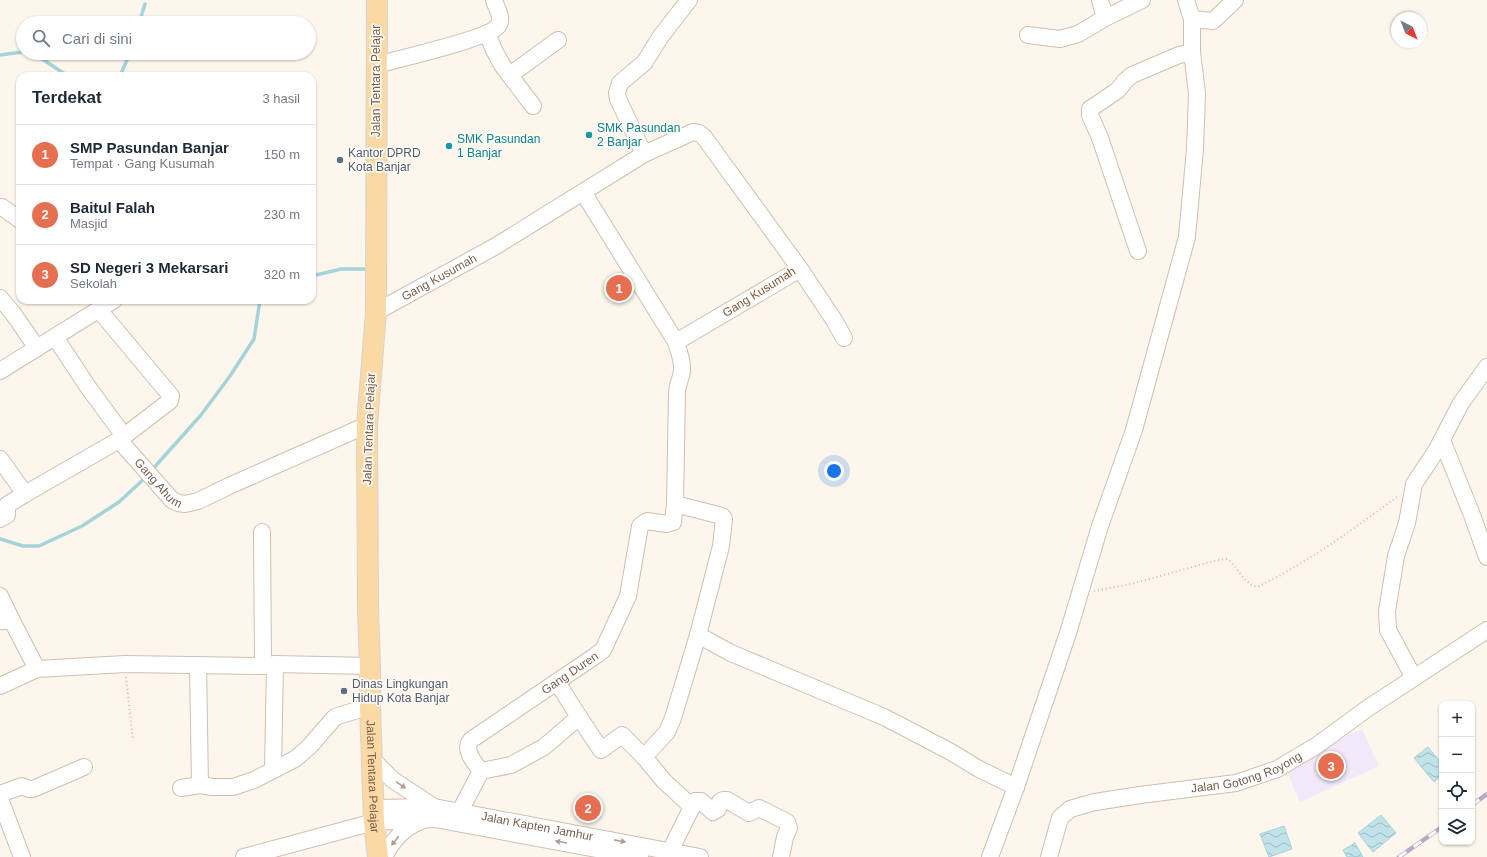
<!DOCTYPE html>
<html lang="id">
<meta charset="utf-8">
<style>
:root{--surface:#fff;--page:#f6f6f7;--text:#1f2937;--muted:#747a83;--line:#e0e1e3;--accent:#e76f51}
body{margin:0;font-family:Arial,sans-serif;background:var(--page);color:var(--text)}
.controls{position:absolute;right:12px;bottom:12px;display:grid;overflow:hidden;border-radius:8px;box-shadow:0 1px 3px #0004}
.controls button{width:36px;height:36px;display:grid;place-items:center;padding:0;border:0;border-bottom:1px solid var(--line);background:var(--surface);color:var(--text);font:20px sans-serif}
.compass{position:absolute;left:1391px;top:12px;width:36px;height:36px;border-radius:50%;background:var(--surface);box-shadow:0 1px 3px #0004;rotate:138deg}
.you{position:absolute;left:834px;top:471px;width:14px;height:14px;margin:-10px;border:3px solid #fff;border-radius:50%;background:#1a73e8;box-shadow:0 0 0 6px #1a73e833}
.badge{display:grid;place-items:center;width:26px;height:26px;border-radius:50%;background:var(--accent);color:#fff;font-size:13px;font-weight:700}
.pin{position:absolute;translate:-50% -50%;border:2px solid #fff;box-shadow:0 1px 4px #0006}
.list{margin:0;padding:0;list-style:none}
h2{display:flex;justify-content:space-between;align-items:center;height:52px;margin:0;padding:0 16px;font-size:17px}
h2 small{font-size:13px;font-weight:400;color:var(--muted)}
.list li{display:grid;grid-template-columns:26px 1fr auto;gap:12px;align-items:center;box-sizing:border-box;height:60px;padding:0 16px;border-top:1px solid var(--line)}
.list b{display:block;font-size:15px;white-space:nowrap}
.list p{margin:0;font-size:13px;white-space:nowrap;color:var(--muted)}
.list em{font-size:13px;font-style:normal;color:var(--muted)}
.icon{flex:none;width:22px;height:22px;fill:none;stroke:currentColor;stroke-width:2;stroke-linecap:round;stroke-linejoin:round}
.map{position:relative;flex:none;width:1487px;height:857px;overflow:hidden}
.search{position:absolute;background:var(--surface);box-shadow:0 1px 3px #0004;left:16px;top:16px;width:300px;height:44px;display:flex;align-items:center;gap:10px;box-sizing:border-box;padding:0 14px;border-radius:22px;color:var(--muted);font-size:15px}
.panel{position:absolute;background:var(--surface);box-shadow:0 1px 3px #0004;left:16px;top:72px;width:300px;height:232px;border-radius:12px}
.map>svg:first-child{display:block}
.education{fill:#f3e8fa}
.water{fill:url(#water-waves);stroke:#a5d3da}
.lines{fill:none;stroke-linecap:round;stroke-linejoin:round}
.stream{stroke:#a5d3da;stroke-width:3.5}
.minor-casing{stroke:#d1beb0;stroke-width:18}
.major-casing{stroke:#dad1cd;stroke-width:22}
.path{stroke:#d9b8a5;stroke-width:2;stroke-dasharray:1 3;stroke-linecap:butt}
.minor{stroke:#fff;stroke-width:16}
.major{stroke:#fbd9a5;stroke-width:20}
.rail-casing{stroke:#b9a8c9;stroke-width:4.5}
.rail{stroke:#fffaf3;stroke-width:3;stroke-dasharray:9;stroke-linecap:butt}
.oneway{fill:#af9d94}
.culture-dot{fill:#0f9aa8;stroke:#fffaf3;stroke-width:1.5}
.service-dot{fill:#5c6f8a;stroke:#fffaf3;stroke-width:1.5}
.labels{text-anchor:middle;stroke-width:3.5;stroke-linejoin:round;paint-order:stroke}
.street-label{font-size:12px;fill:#7a5c4d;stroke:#fffaf3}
.culture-label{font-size:12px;fill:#0d838f;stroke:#fffaf3;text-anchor:start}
.service-label{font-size:12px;fill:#4e5e75;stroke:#fffaf3;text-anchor:start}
</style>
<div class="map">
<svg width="1487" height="857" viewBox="0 0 1487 857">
<defs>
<pattern id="water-waves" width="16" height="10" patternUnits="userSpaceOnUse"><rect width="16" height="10" fill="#bfe3e8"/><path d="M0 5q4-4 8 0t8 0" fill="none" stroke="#a0bbbe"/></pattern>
</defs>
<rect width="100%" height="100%" fill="#fdf6ec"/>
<!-- education -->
<path class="education" d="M 1362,729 L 1379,766 L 1300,802 L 1284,765 Z"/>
<!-- water -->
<path class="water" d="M 1428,747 L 1442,764 L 1442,775 L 1434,782 L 1414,758 Z
M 1381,815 L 1396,833 L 1373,852 L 1358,833 Z
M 1284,826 L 1292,849 L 1269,857 L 1260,834 Z
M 1355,843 L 1363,857 L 1347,857 L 1343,850 Z"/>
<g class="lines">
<!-- stream -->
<path class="stream" d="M 139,23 L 145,4
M 33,53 L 68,76
M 0,55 L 23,52
M 120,76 L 130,53
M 312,276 L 341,269 L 364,269
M 151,471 L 201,415 L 230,376 L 254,339 L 260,300
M 0,539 L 23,546 L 39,546 L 82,526 L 119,502 L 146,477"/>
<!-- minor casing -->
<g class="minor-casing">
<g id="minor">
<path d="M 1100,0 L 1105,18"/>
<path d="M 1192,19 L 1213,21 L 1235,0"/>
<path d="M 487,33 L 494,50 L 502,65 L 533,106"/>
<path d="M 1028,35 L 1060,39 L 1078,34 L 1105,18 L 1142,0"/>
<path d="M 376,65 C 395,60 490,38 498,26 C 504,18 496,8 494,0"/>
<path d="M 510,75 L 558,40"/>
<path d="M 644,154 L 618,99 L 617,93 L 620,83 L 644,63 L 661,36 L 689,0"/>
<path d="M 0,207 L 2,207 L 20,220"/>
<path d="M 1138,251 L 1100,138 L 1090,115 L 1090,109 L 1118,90 L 1125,81 L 1132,75 L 1179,55 L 1192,52"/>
<path d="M 800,269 L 834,320 L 844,338"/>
<path d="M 0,298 L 12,312 L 37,348"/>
<path d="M 99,310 L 171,396 L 170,401 L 119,440"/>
<path id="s1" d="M 376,312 L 496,246 L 644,154 L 693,132 L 699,133 L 704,137 L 800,269 L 676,342 L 583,192"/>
<path d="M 55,337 L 88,387 L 124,436"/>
<path d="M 0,371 L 114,300"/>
<path d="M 1442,440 L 1472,515 L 1487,557"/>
<path id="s2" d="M 0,459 L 25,494 L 119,440 L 172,500 L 178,503 L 185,504 L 198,501 L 229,486 L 367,425"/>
<path d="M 0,519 L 7,515 L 7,505 L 25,494"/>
<path d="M 262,532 L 263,666"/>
<path d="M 0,596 L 12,621"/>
<path d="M 0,621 L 12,621 L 37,669"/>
<path d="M 698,635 L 731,653 L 884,717 L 951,752 L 979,769 L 1016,787"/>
<path d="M 198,665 L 200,785"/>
<path d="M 1414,678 L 1388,630 L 1387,611 L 1396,556 L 1407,523 L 1414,484 L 1436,451 L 1461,403 L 1487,367"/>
<path d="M 0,686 L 37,669 L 125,664 L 263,666 L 275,664 L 370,666"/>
<path d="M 579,717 L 601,750 L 622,735 L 644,757 L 664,781 L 692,807 L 695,801 L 701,801 L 713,812 L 718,809 L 720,802 L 723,800 L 727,800 L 749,813 L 759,808 L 787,822 L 789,828 L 785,837 L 781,857"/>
<path d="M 644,757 L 667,732 L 673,718 L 698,635 L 721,546 L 724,519 L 722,516 L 675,504"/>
<path d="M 372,759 L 393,780 L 434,807"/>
<path d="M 273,770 L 275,664"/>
<path d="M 481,771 L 511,765 L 544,747 L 579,717 L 557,682"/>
<path d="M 181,788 L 200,785 L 212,787 L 233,787 L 254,780 L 295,759 L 309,747 L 335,717 L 370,706"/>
<path d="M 0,794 L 22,786 L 29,789 L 33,789 L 84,767"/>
<path d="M 0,799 L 22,857"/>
<path id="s3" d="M 374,808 L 434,807 L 700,857"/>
<path id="s4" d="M 460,811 L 481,771 C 474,762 463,750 471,740 L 595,656 L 603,650 L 628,596 L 640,526 L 647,521 L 667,524 L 673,522 L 675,504 L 677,393 C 677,385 681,379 682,371 C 683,362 679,351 676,342"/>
<path d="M 670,851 L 692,807"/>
<path d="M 244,857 L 374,822 L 435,819 L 640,857"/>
<path d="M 384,857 C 393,840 403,828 421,821"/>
<path d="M 990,857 L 1016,787 L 1068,633 L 1100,526 L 1134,430 L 1187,237 L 1195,149 L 1197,93 L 1192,52 L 1192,19 L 1186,0"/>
<path id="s5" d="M 1049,857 L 1060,818 L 1070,809 L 1095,802 L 1140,795 L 1236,783 L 1277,769 L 1316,746 L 1368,708 L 1487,630"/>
</g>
</g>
<!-- major casing -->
<g class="major-casing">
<g id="major">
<path id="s6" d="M 377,0 L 376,312 L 367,425 L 368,607 L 370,666 L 370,706 L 374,822 L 378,857"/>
</g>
</g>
<!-- path -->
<path class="path" d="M 1094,591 L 1135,583 L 1214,561 L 1227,559 C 1239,567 1242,583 1257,587 C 1306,564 1353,529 1397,497
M 126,677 L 133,741"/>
<!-- minor -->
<use href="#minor" class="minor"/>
<!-- major -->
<use href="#major" class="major"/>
<!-- rail casing -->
<g class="rail-casing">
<path id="rail" d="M 1472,805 L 1487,794
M 1399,857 L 1442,827"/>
</g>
<!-- rail -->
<use href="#rail" class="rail"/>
</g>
<!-- one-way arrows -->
<defs><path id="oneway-solid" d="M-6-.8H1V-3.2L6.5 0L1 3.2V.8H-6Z"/></defs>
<g class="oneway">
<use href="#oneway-solid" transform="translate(401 785) rotate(34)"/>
<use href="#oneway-solid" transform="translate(395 841) rotate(128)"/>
<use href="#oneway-solid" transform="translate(620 841) rotate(11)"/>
<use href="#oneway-solid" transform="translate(561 842) rotate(-170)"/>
</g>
<!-- markers -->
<g class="culture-dot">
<circle cx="589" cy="135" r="4"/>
<circle cx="449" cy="146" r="4"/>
</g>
<g class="service-dot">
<circle cx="340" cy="160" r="4"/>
<circle cx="344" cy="691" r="4"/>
</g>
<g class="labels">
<!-- street labels -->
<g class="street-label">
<text transform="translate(376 81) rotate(-90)" y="4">Jalan Tentara Pelajar</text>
<text dy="4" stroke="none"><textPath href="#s1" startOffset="72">Gang Kusumah</textPath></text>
<text transform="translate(759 292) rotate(-32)" y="4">Gang Kusumah</text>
<text transform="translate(369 429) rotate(-88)" y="4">Jalan Tentara Pelajar</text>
<text dy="4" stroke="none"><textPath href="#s2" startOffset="210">Gang Ahum</textPath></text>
<text dy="4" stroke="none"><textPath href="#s4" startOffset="200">Gang Duren</textPath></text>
<text dy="4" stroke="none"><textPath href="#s5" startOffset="235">Jalan Gotong Royong</textPath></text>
<text dy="4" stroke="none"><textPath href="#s6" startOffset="777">Jalan Tentara Pelajar</textPath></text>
<text dy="4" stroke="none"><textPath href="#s3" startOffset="165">Jalan Kapten Jamhur</textPath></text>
</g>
<!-- culture labels -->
<g class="culture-label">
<text x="597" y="132">SMK Pasundan<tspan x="597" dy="14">2 Banjar</tspan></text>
<text x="457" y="143">SMK Pasundan<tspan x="457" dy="14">1 Banjar</tspan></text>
</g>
<!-- service labels -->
<g class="service-label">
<text x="348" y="157">Kantor DPRD<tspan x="348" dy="14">Kota Banjar</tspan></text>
<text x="352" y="688">Dinas Lingkungan<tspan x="352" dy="14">Hidup Kota Banjar</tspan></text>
</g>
</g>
</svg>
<div class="controls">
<button>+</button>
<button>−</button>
<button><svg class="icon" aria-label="locate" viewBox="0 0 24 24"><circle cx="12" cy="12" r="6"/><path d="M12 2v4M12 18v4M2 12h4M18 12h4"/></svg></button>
<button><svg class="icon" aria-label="layers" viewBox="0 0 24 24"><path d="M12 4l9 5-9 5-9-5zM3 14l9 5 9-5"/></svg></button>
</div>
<svg class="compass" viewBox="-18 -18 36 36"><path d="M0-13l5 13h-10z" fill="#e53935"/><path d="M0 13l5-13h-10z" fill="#747a83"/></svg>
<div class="you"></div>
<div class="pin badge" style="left:619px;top:288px">1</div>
<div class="pin badge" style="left:588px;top:808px">2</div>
<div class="pin badge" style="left:1331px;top:766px">3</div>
<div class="search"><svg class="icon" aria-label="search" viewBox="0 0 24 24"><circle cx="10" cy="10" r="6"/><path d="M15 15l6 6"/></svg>Cari di sini</div>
<section class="panel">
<h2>Terdekat<small>3 hasil</small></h2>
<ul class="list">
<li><span class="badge">1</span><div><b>SMP Pasundan Banjar</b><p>Tempat · Gang Kusumah</p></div><em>150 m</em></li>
<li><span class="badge">2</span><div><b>Baitul Falah</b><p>Masjid</p></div><em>230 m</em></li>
<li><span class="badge">3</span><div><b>SD Negeri 3 Mekarsari</b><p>Sekolah</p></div><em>320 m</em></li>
</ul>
</section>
</div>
